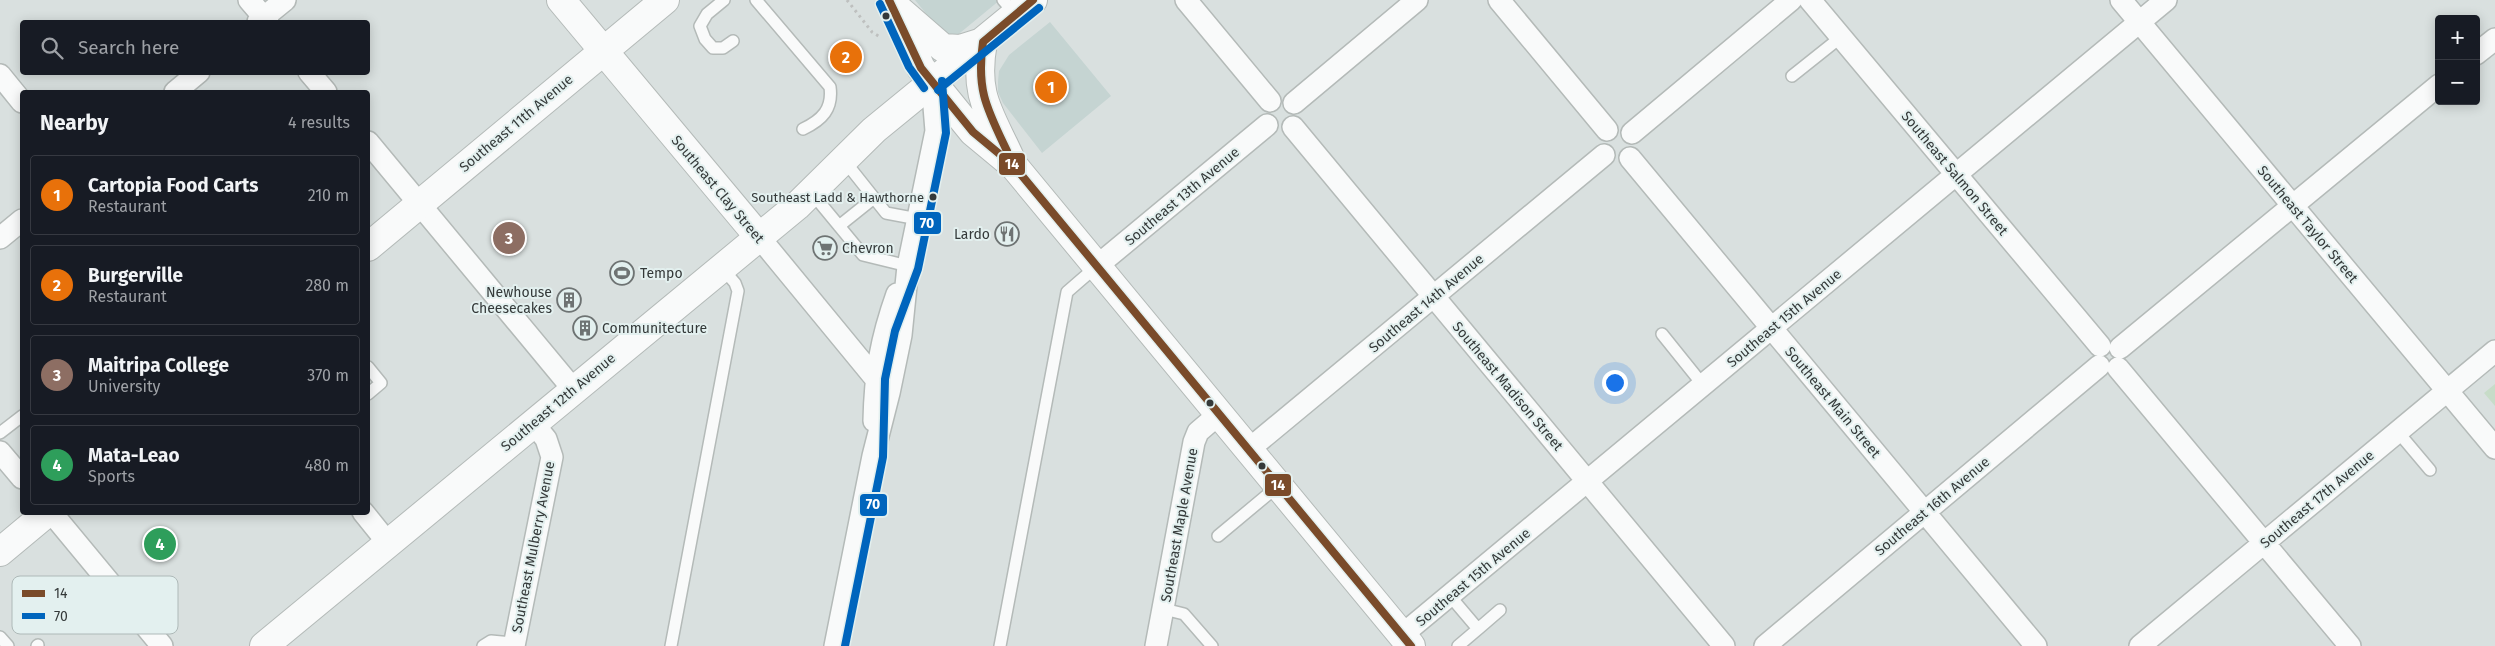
<!DOCTYPE html>
<meta charset="utf-8">
<style>
:root{--surface:#171b24;--page:#242831;--text:#f1f3f6;--muted:#9ea1a6;--line:#363941;--accent:#6e7373}
body{margin:0;font-family:"Fira Sans",sans-serif;background:var(--page);color:var(--text)}
.controls{position:absolute;right:15px;top:15px;display:grid;overflow:hidden;border-radius:5px;box-shadow:0 2px 12px #0003}
.controls button{width:45px;height:45px;display:grid;place-items:center;padding:0;border:0;border-bottom:1px solid var(--line);background:var(--surface);color:var(--text);font:25px sans-serif}
.you{position:absolute;left:1614px;top:382px;width:18px;height:18px;margin:-12px;border:4px solid #fff;border-radius:50%;background:#1a73e8;box-shadow:0 0 0 8px #1a73e833}
.badge{display:grid;place-items:center;width:32px;height:32px;border-radius:50%;background:var(--accent);color:#fff;font-size:16px;font-weight:700}
.pin{position:absolute;translate:-50% -50%;border:2px solid #fff;box-shadow:0 1px 5px #0006}
.list{margin:0;padding:0;list-style:none}
h2{display:flex;justify-content:space-between;align-items:center;height:65px;margin:0;padding:0 20px;font-size:21px}
h2 small{font-size:16px;font-weight:400;color:var(--muted)}
.list li{display:grid;grid-template-columns:32px 1fr auto;gap:15px;align-items:center;box-sizing:border-box;height:80px;margin:0 10px 10px;padding:0 10px;border:1px solid var(--line);border-radius:5px}
.list b{display:block;font-size:19px;white-space:nowrap}
.list p{margin:0;font-size:16px;white-space:nowrap;color:var(--muted)}
.list em{font-size:16px;font-style:normal;color:var(--muted)}
.icon{flex:none;width:28px;height:28px;fill:none;stroke:currentColor;stroke-width:2;stroke-linecap:round;stroke-linejoin:round}
.map{position:relative;flex:none;width:2495px;height:646px;overflow:hidden}
.search{position:absolute;background:var(--surface);box-shadow:0 2px 12px #0003;left:20px;top:20px;width:350px;height:55px;display:flex;align-items:center;gap:12px;box-sizing:border-box;padding:0 18px;border-radius:5px;color:var(--muted);font-size:19px}
.panel{position:absolute;background:var(--surface);box-shadow:0 2px 12px #0003;left:20px;top:90px;width:350px;height:425px;border-radius:5px}
.map>svg:first-child{display:block}
.built{fill:#c5d4d2}
.green{fill:#c7dcc8}
.lines{fill:none;stroke-linecap:round;stroke-linejoin:round}
.lane-casing{stroke:#b4bab8;stroke-width:14}
.street-casing{stroke:#b4bab8;stroke-width:24}
.secondary-casing{stroke:#b4bab8;stroke-width:30}
.path{stroke:#bec0bf;stroke-width:3;stroke-dasharray:2.5 4;stroke-linecap:butt}
.lane{stroke:#f9fafa;stroke-width:11}
.street{stroke:#f9fafa;stroke-width:21}
.secondary{stroke:#f9fafa;stroke-width:28}
.bus-1-casing{stroke:#e3f0ef;stroke-width:11}
.bus-2-casing{stroke:#e3f0ef;stroke-width:11}
.bus-1{stroke:#7a4b2a;stroke-width:8}
.bus-2{stroke:#0065bd;stroke-width:8}
.bus-dot{fill:#343939;stroke:#e3f0ef;stroke-width:2}
.labels{text-anchor:middle;stroke-width:4;stroke-linejoin:round;paint-order:stroke}
.bus-label{font-size:13px;fill:#343939;stroke:#e3f0ef;text-anchor:end}
.street-label{font-size:14px;fill:#343939;stroke:#e3f0ef}
.poi-label{font-size:14px;fill:#343939;stroke:#e3f0ef;text-anchor:start}
.key{fill:#e3f0ef;stroke:#aeb9b8;stroke-width:1}
.key-label{font-size:14px;fill:#343939}
.line-badge{stroke:#e3f0ef;stroke-width:2}
.badge-label{font-size:14px;text-anchor:middle;font-weight:bold;fill:#fff}
</style>
<div class="map">
<svg width="2495" height="646" viewBox="0 0 2495 646">
<rect width="100%" height="100%" fill="#d9e0df"/>
<!-- built -->
<path class="built" d="M 915,0 L 1000,0 L 949,42 Z
M 1050,22 L 1111,96 L 1042,153 L 1003,103 L 998,92 L 998,81 L 999,71 L 1009,55 Z"/>
<!-- green -->
<path class="green" d="M 2495,384 L 2495,406 L 2484,393 Z"/>
<g class="lines">
<!-- lane casing -->
<g class="lane-casing">
<path id="lane" d="M 724,0 L 707,14 L 700,26 L 705,39 L 713,48 L 723,48 L 733,41
M 756,0 L 830,87 C 833,109 822,120 803,129
M 1003,0 L 1015,14
M 1792,76 L 1841,37
M 843,159 L 886,213 L 918,219
M 811,192 L 863,255 L 908,266
M 839,226 L 874,198
M 1662,334 L 1703,385
M 368,367 L 381,383 L 368,394
M 2398,432 L 2430,470
M 0,433 L 22,416
M 1218,536 L 1278,486
M 1450,596 L 1478,629 L 1458,646
M 1164,609 L 1184,614 L 1212,646
M 1478,629 L 1500,610
M 0,637 L 8,646
M 37,646 L 38,645
M 483,646 L 491,641 L 514,643
M 671,646 L 738,291 L 735,283 L 722,268
M 1000,646 L 1067,292 L 1097,266"/>
</g>
<!-- street casing -->
<g class="street-casing">
<path id="street" d="M 249,0 L 268,22
M 1186,0 L 1270,101
M 1499,0 L 1607,130
M 1810,0 L 2100,346
M 2121,0 L 2495,448
M 258,22 L 285,0
M 2476,54 L 2495,39
M 309,72 L 326,92
M 0,75 L 22,102
M 175,92 L 199,72
M 1294,103 L 1417,0
M 1293,127 L 1724,646
M 1632,133 L 1791,0
M 368,142 L 573,389
M 1630,158 L 2036,646
M 759,237 L 875,378
M 0,238 L 22,220
M 1097,266 L 1267,125
M 2120,348 L 2439,85
M 2118,368 L 2350,646
M 874,421 C 875,373 881,339 897,294
M 1248,450 L 1604,155
M 0,452 L 22,478
M 51,512 L 162,646
M 363,512 L 388,543
M 1402,635 L 2166,0
M 514,646 L 552,457 L 546,439 L 533,423
M 835,646 L 873,456 L 889,393 L 901,335 L 908,266 L 936,131 L 932,82
M 1156,646 L 1194,442 L 1198,432 L 1219,414
M 1765,646 L 2099,366
M 2140,646 L 2495,351"/>
</g>
<!-- secondary casing -->
<g class="secondary-casing">
<path id="secondary" d="M 561,0 L 759,237
M 891,3 L 921,68 L 973,132 L 1014,166 L 1411,646
M 898,9 L 943,48 L 960,49 L 979,43
M 983,42 C 973,96 990,113 1011,160
M 368,247 L 665,0
M 0,552 L 48,512
M 264,646 L 797,206 L 874,130 L 1033,0"/>
</g>
<!-- path -->
<path class="path" d="M 847,0 L 872,32 L 880,37"/>
<!-- lane -->
<use href="#lane" class="lane"/>
<!-- street -->
<use href="#street" class="street"/>
<!-- secondary -->
<use href="#secondary" class="secondary"/>
<!-- bus-1 casing -->
<g class="bus-1-casing">
<path id="bus-1" d="M 889,0 L 921,68 L 973,132 L 1014,166 L 1411,646
M 1007,151 C 987,109 976,90 983,42 L 1033,0"/>
</g>
<!-- bus-2 casing -->
<g class="bus-2-casing">
<path id="bus-2" d="M 880,4 L 909,67 L 924,88
M 938,90 L 1039,8
M 845,646 L 883,457 L 885,379 L 895,331 L 918,269 L 946,133 L 942,81"/>
</g>
<!-- bus-1 -->
<use href="#bus-1" class="bus-1"/>
<!-- bus-2 -->
<use href="#bus-2" class="bus-2"/>
</g>
<!-- icons -->
<defs>
<g id="restaurant-ring" transform="scale(1.25)"><circle r="9.5" fill="#e3f0ef" stroke="#6e7373" stroke-width="1.5"/><path d="M-5-6h1v4h1v-4h1v4h1v-4h1v5L-1.5 .5V6h-2V.5L-5-1ZM5-6V6H3V1.5H1.5Q1.5-4 5-6Z" fill="#6e7373"/></g>
<g id="supermarket-ring" transform="scale(1.25)"><circle r="9.5" fill="#e3f0ef" stroke="#6e7373" stroke-width="1.5"/><path d="M-6-5.5h2.5l.6 2H6L4.5 2H-2.5L-4.4-4H-6ZM-1.5 3.2a1.3 1.3 0 1 0 .1 0ZM3 3.2a1.3 1.3 0 1 0 .1 0Z" fill="#6e7373"/></g>
<g id="stadium-ring" transform="scale(1.25)"><circle r="9.5" fill="#e3f0ef" stroke="#6e7373" stroke-width="1.5"/><path d="M0-5a6.5 5 0 1 0 0 10a6.5 5 0 1 0 0-10ZM-3.5-1.8h7v3.6h-7Z" fill="#6e7373"/></g>
<g id="building-ring" transform="scale(1.25)"><circle r="9.5" fill="#e3f0ef" stroke="#6e7373" stroke-width="1.5"/><path d="M-4-6H4V6H1V3H-1V6H-4ZM-2.5-4.3h1.7v1.8h-1.7ZM.8-4.3h1.7v1.8H.8ZM-2.5-1h1.7V.8h-1.7ZM.8-1h1.7V.8H.8Z" fill="#6e7373"/></g>
</defs>
<g fill-rule="evenodd">
<use href="#restaurant-ring" x="1007" y="234"/>
<use href="#supermarket-ring" x="825" y="248"/>
<use href="#stadium-ring" x="622" y="273"/>
<use href="#building-ring" x="569" y="300"/>
<use href="#building-ring" x="585" y="328"/>
</g>
<!-- markers -->
<g class="bus-dot">
<circle cx="886" cy="16" r="4.5"/>
<circle cx="933" cy="197" r="4.5"/>
<circle cx="1210" cy="403" r="4.5"/>
<circle cx="1262" cy="466" r="4.5"/>
</g>
<g class="labels">
<!-- bus labels -->
<g class="bus-label">
<text x="924" y="202">Southeast Ladd &amp; Hawthorne</text>
</g>
<!-- street labels -->
<g class="street-label">
<text transform="translate(516 123) rotate(-40)" y="5">Southeast 11th Avenue</text>
<text transform="translate(1955 173) rotate(50)" y="5">Southeast Salmon Street</text>
<text transform="translate(718 189) rotate(50)" y="5">Southeast Clay Street</text>
<text transform="translate(1182 196) rotate(-40)" y="5">Southeast 13th Avenue</text>
<text transform="translate(2308 224) rotate(50)" y="5">Southeast Taylor Street</text>
<text transform="translate(1426 303) rotate(-40)" y="5">Southeast 14th Avenue</text>
<text transform="translate(1784 318) rotate(-40)" y="5">Southeast 15th Avenue</text>
<text transform="translate(1508 386) rotate(50)" y="5">Southeast Madison Street</text>
<text transform="translate(558 402) rotate(-40)" y="5">Southeast 12th Avenue</text>
<text transform="translate(1833 402) rotate(50)" y="5">Southeast Main Street</text>
<text transform="translate(2317 499) rotate(-40)" y="5">Southeast 17th Avenue</text>
<text transform="translate(1932 506) rotate(-40)" y="5">Southeast 16th Avenue</text>
<text transform="translate(1179 525) rotate(-80)" y="5">Southeast Maple Avenue</text>
<text transform="translate(533 547) rotate(-79)" y="5">Southeast Mulberry Avenue</text>
<text transform="translate(1473 577) rotate(-40)" y="5">Southeast 15th Avenue</text>
</g>
<!-- poi labels -->
<g class="poi-label">
<text x="990" y="239" text-anchor="end">Lardo</text>
<text x="842" y="253">Chevron</text>
<text x="640" y="278">Tempo</text>
<text x="552" y="297" text-anchor="end">Newhouse<tspan x="552" dy="16">Cheesecakes</tspan></text>
<text x="602" y="333">Communitecture</text>
</g>
</g>
<!-- legend -->
<rect x="12" y="576" width="166" height="58" rx="8" class="key"/>
<rect x="22" y="590" width="23" height="7" fill="#7a4b2a"/>
<rect x="22" y="613" width="23" height="6" fill="#0065bd"/>
<g class="key-label">
<text x="54" y="598">14</text>
<text x="54" y="621">70</text>
</g>
<g class="line-badge">
<rect x="998" y="152" width="28" height="24" rx="5" fill="#7a4b2a"/>
<rect x="913" y="211" width="29" height="24" rx="5" fill="#0065bd"/>
<rect x="1264" y="473" width="28" height="24" rx="5" fill="#7a4b2a"/>
<rect x="859" y="493" width="29" height="24" rx="5" fill="#0065bd"/>
</g>
<g class="badge-label">
<text x="1012" y="169">14</text>
<text x="927" y="228">70</text>
<text x="1278" y="490">14</text>
<text x="873" y="509">70</text>
</g>
</svg>
<div class="controls">
<button>+</button>
<button>−</button>
</div>
<div class="you"></div>
<div class="pin badge" style="left:1051px;top:87px;background:#e8710a">1</div>
<div class="pin badge" style="left:846px;top:57px;background:#e8710a">2</div>
<div class="pin badge" style="left:509px;top:238px;background:#8d6e63">3</div>
<div class="pin badge" style="left:160px;top:544px;background:#2e9e5b">4</div>
<div class="search"><svg class="icon" aria-label="search" viewBox="0 0 24 24"><circle cx="10" cy="10" r="6"/><path d="M15 15l6 6"/></svg>Search here</div>
<section class="panel">
<h2>Nearby<small>4 results</small></h2>
<ul class="list">
<li><span class="badge" style="background:#e8710a">1</span><div><b>Cartopia Food Carts</b><p>Restaurant</p></div><em>210 m</em></li>
<li><span class="badge" style="background:#e8710a">2</span><div><b>Burgerville</b><p>Restaurant</p></div><em>280 m</em></li>
<li><span class="badge" style="background:#8d6e63">3</span><div><b>Maitripa College</b><p>University</p></div><em>370 m</em></li>
<li><span class="badge" style="background:#2e9e5b">4</span><div><b>Mata-Leao</b><p>Sports</p></div><em>480 m</em></li>
</ul>
</section>
</div>
